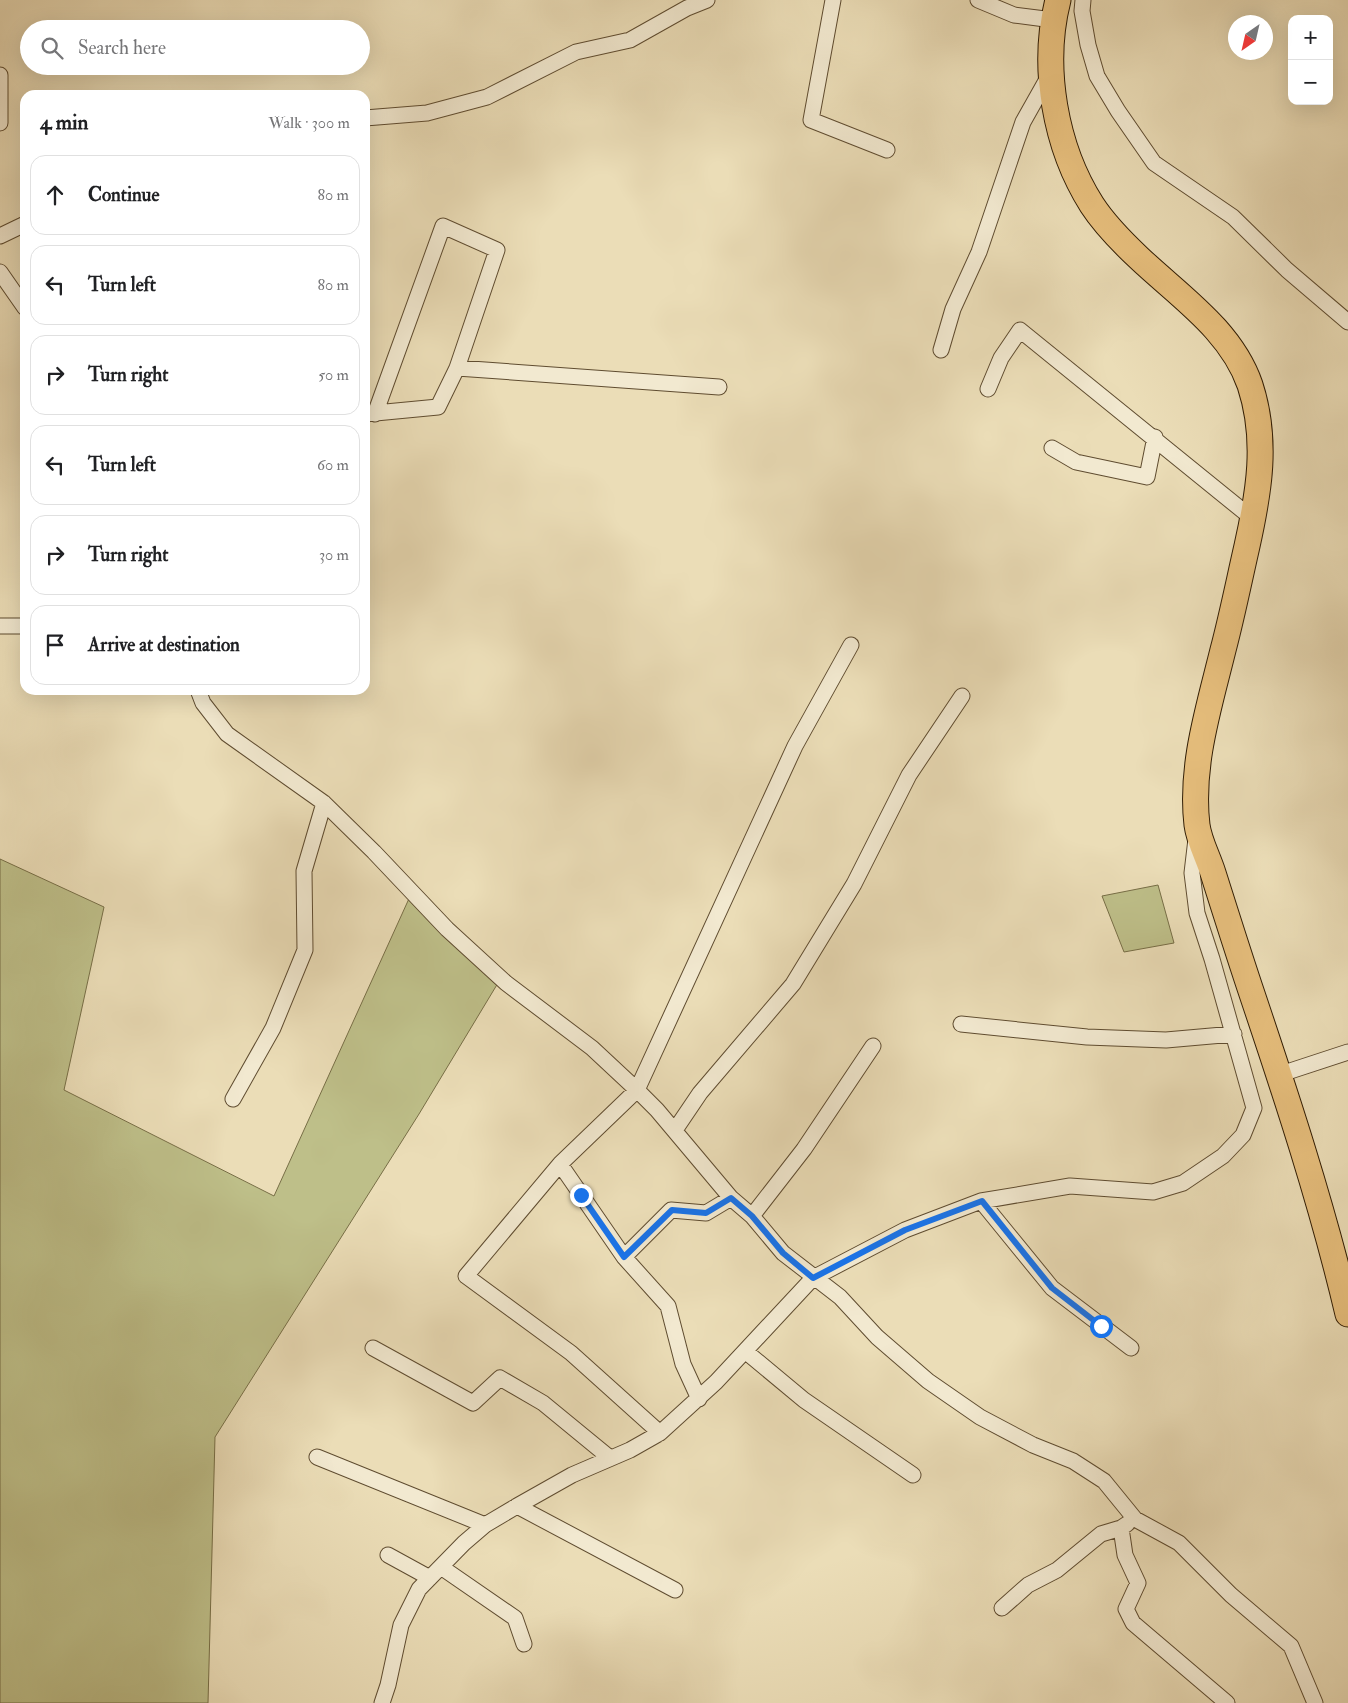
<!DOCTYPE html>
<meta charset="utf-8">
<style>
:root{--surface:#fff;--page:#f6f6f6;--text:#202124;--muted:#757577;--line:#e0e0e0}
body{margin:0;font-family:"IM FELL Double Pica",serif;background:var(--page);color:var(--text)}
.controls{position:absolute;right:15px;top:15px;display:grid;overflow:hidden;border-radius:10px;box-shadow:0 5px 20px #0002}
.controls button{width:45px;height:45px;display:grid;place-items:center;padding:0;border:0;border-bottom:1px solid var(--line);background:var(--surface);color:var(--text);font:25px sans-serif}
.compass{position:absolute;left:1228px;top:15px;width:45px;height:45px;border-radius:50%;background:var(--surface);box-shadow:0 5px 20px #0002;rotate:214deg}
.stop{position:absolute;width:15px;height:15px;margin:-11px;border:4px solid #1a73e8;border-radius:50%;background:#fff}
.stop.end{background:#1a73e8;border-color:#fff;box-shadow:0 1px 5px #0008}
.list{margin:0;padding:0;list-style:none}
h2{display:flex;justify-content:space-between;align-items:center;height:65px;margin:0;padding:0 20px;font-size:21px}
h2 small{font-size:16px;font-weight:400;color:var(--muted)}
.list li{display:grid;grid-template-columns:32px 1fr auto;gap:15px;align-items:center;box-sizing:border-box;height:80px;margin:0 10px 10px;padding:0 10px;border:1px solid var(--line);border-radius:15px}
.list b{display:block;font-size:19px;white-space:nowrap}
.list em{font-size:16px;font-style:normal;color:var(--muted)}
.icon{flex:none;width:28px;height:28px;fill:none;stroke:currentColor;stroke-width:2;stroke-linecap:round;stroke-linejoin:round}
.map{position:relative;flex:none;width:1348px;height:1703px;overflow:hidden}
.search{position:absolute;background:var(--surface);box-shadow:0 5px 20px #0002;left:20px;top:20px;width:350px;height:55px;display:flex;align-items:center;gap:12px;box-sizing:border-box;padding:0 18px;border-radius:28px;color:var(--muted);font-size:19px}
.panel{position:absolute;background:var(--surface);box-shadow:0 5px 20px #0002;left:20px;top:90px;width:350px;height:605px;border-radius:15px}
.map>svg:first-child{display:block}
.green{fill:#bebf89;stroke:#776e46}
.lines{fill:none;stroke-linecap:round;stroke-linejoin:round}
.minor-casing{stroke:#5f4c30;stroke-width:17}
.trunk-casing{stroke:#301c03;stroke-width:27}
.minor{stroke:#f2e9d0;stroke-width:15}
.trunk{stroke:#e6be7c;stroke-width:25}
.route{stroke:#1a73e8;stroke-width:6}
</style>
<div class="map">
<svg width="1348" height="1703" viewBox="0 0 1348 1703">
<rect width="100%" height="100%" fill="#ebddb7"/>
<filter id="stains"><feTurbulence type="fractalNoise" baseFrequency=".004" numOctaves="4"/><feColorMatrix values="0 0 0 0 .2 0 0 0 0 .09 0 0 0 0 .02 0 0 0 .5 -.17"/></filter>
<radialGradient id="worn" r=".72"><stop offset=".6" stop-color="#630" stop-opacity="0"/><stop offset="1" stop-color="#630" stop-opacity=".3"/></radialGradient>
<!-- green -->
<path class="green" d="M 0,859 L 104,907 L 64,1090 L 274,1196 L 412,892 L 501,978 L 419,1114 L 215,1437 L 208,1703 L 0,1703 Z
M 1158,885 L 1174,943 L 1124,952 L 1102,896 Z"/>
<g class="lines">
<!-- minor casing -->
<g class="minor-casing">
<path id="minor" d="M 833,0 L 811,120 L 887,150
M 978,0 L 1014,15 L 1053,20
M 1083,0 L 1082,11 L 1088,45 L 1097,76 L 1118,111 L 1154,163 L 1233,217 L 1287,270 L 1348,322
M 0,75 L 0,123
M 365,118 L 427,113 L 487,97 L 576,52 L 630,40 L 687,8 L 707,0
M 0,236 L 25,224
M 0,272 L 25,308
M 941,350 L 953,309 L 979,252 L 1023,122 L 1050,74
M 457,368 L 719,387
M 988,389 L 1001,358 L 1020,330 L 1253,519
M 365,414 L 438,407 L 457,368 L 497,250 L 443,226 L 375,414
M 1052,448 L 1076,462 L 1147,477 L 1155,437
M 0,626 L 25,626
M 198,690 L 203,703 L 227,734 L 324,803 L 374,852 L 447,929 L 506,983 L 592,1048 L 637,1090 L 657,1110 L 731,1198 L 752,1216 L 783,1253 L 840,1297 L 877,1337 L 928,1381 L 980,1417 L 1033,1445 L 1073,1461 L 1104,1481 L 1135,1519 L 1179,1543 L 1231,1595 L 1291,1646 L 1315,1703
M 961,1024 L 1087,1037 L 1166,1040 L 1234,1034
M 1278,1075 L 1348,1052
M 233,1099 L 273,1028 L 305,950 L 304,871 L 324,803
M 675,1130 L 700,1093 L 793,984 L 854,884 L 909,775 L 962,696
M 560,1164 L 466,1276 L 571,1353 L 660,1433
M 981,1201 L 1052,1288 L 1131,1348
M 752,1216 L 804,1149 L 873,1046
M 624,1257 L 671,1210 L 706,1213 L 731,1198
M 373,1348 L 473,1403 L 500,1378 L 543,1403 L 610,1458
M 745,1351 L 804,1400 L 913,1475
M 699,1399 L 683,1364 L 668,1306 L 624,1257 L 560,1164 L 637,1090 L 795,746 L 851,645
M 317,1457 L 485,1525
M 517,1506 L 675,1590
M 1121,1528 L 1125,1555 L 1138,1583 L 1126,1609 L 1133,1623 L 1227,1703
M 388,1555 L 430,1578
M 441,1567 L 515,1618 L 524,1644
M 1002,1608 L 1028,1585 L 1057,1570 L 1101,1534 L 1121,1528 L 1127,1524
M 382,1703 L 388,1685 L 401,1625 L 419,1589 L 464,1543 L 485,1525 L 517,1506 L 572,1475 L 630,1450 L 660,1433 L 716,1382 L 813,1278 L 905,1230 L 981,1201 L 1070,1186 L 1153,1192 L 1183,1183 L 1223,1156 L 1243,1135 L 1254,1108 L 1212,959 L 1197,913 L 1192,873 L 1196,839"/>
</g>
<!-- trunk casing -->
<g class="trunk-casing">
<path id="trunk" d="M 1058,0 C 1041,67 1055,147 1092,205 C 1105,225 1122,242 1139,258 C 1179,296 1231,330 1250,385 C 1268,440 1259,492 1247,546 C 1239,581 1232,616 1223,650 C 1209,707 1190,766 1197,825 C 1199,841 1208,857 1213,873 C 1225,911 1237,949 1250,988 C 1286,1095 1322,1204 1348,1314"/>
</g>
<!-- minor -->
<use href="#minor" class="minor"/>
<!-- trunk -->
<use href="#trunk" class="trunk"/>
</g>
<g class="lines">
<!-- route -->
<path class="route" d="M 581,1195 L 624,1257 L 672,1210 L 706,1213 L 731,1198 L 752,1216 L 783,1253 L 813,1278 L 905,1230 L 982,1201 L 1052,1288 L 1101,1326"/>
</g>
<rect width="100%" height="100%" filter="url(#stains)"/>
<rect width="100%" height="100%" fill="url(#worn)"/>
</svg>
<div class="controls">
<button>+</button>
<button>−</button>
</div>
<svg class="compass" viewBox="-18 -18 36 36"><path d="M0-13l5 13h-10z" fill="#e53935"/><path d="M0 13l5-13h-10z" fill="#757577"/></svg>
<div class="stop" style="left:1101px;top:1326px"></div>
<div class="stop end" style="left:581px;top:1195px"></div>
<div class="search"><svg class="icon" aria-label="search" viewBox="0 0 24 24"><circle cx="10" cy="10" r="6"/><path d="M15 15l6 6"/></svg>Search here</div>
<section class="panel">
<h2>4 min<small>Walk · 300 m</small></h2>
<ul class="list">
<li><svg class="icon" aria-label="ahead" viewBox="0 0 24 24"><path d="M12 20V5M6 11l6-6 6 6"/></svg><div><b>Continue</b></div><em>80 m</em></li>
<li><svg class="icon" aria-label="left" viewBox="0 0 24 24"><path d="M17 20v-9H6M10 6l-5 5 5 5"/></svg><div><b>Turn left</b></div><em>80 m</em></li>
<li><svg class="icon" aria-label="right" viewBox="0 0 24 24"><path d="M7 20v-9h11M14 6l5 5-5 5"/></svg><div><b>Turn right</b></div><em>50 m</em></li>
<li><svg class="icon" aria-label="left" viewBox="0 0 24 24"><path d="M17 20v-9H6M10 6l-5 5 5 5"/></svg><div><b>Turn left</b></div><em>60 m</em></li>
<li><svg class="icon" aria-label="right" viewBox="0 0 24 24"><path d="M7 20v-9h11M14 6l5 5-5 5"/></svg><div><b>Turn right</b></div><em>30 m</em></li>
<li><svg class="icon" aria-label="arrive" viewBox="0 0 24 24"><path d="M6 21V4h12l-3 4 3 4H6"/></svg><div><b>Arrive at destination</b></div></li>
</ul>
</section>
</div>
